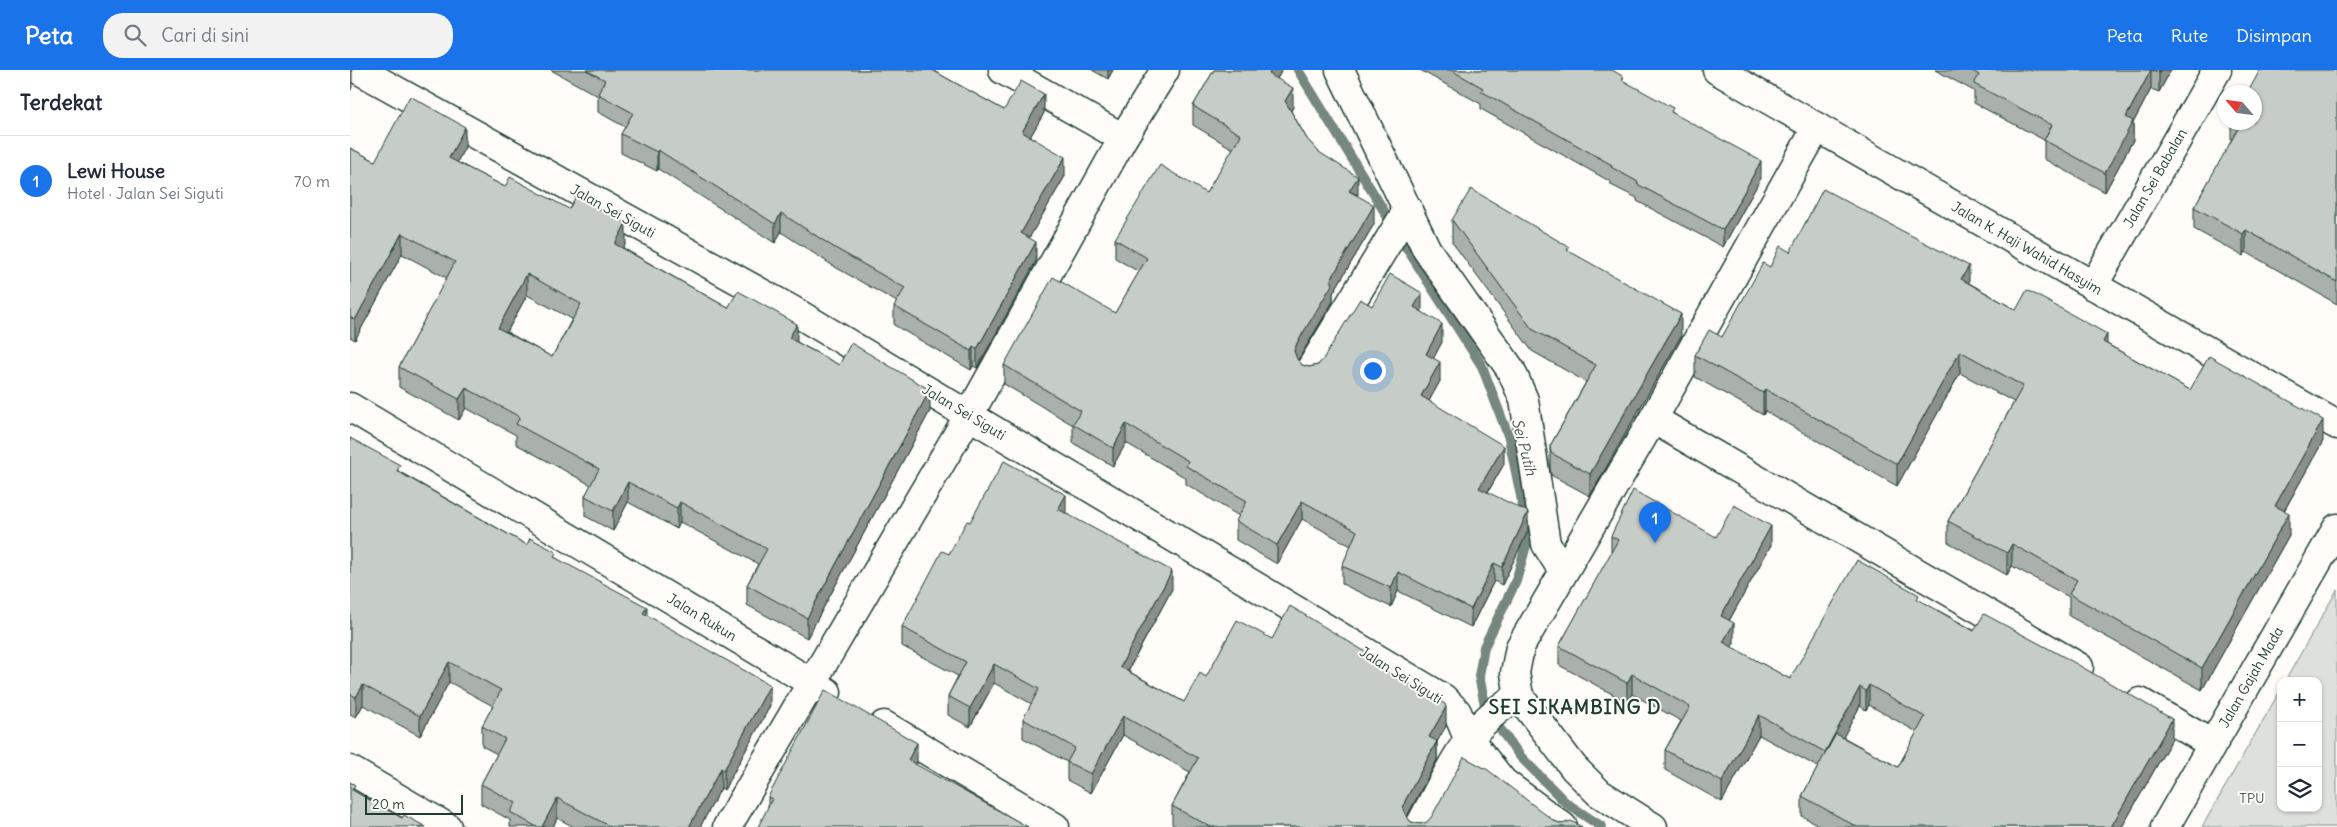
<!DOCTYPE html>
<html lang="id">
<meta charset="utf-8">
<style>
:root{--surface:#fff;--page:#f2f2f3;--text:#1f2937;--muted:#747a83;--line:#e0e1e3;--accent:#1a73e8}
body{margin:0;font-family:Delius,sans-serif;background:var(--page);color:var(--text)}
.controls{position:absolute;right:15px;bottom:15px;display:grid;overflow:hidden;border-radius:10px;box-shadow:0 1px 4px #0004}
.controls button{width:45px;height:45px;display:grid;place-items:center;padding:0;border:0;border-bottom:1px solid var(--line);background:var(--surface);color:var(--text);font:25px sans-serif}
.compass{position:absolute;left:1867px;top:15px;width:45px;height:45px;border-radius:50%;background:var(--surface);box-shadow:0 1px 4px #0004;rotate:298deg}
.scale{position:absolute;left:15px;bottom:12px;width:98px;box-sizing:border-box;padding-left:5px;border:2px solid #1f3d34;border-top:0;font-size:14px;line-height:18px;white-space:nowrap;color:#1f3d34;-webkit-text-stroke:4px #fdfcf7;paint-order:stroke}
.you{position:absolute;left:1022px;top:300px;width:18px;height:18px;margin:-12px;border:4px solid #fff;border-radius:50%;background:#1a73e8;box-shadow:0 0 0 8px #1a73e833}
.badge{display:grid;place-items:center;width:32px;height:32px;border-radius:50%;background:var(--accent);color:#fff;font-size:16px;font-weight:700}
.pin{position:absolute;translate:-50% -41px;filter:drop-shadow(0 1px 2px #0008)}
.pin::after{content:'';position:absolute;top:26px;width:18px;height:15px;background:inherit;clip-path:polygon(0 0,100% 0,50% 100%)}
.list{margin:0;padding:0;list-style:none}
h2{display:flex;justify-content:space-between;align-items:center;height:65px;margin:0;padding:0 20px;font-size:21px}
h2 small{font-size:16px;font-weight:400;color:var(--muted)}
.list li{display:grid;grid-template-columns:32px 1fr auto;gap:15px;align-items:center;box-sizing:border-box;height:90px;padding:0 20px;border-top:1px solid var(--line)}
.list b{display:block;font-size:19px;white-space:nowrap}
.list p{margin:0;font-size:16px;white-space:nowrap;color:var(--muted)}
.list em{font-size:16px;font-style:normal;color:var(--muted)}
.icon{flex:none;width:28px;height:28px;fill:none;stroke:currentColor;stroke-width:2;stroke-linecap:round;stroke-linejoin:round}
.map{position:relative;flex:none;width:1987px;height:757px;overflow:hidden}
header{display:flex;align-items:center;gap:30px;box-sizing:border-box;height:70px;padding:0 25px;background:var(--accent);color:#fff}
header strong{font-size:24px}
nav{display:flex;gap:28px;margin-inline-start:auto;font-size:18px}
.search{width:350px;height:45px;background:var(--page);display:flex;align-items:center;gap:12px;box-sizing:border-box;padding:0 18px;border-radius:20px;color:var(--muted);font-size:19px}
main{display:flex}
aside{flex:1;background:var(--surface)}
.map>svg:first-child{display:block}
.green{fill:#dde0db;stroke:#7e8e88}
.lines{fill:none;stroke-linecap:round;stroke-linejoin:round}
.stream{stroke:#75877f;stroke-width:10}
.street-casing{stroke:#1f3d34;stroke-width:31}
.secondary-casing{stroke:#1f3d34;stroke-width:31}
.street{stroke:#fdfcf7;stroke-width:28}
.secondary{stroke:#fdfcf7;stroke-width:28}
.wall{fill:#aab0ab;stroke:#1f3d34;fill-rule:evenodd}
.shaded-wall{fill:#8b908b;stroke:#1f3d34}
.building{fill:#c6cdc7;stroke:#1f3d34;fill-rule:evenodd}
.labels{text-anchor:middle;stroke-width:4;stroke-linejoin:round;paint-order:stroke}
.street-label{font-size:14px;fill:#1f3d34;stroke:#fdfcf7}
.park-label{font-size:14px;fill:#455e55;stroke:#fdfcf7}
.water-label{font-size:15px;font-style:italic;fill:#435c53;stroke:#fdfcf7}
.district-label{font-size:19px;font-weight:bold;letter-spacing:1px;fill:#1f3d34;stroke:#fdfcf7}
</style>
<header>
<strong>Peta</strong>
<div class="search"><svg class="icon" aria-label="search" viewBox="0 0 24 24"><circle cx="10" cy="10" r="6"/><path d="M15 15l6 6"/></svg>Cari di sini</div>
<nav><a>Peta</a><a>Rute</a><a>Disimpan</a></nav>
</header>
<main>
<aside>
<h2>Terdekat<small></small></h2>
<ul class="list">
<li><span class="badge">1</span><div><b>Lewi House</b><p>Hotel · Jalan Sei Siguti</p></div><em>70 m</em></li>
</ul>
</aside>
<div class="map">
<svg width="1987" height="757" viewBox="0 0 1987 757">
<rect width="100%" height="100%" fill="#fdfcf7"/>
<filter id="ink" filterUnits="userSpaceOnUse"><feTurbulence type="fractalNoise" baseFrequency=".02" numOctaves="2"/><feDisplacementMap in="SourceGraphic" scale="10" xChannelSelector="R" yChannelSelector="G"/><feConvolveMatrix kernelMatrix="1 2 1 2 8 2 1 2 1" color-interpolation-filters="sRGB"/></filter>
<g filter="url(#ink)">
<!-- green -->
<path class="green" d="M 1987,520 L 1987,757 L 1852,757 L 1931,619 L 1931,738 L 1968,738 L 1968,611 L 1935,611 Z"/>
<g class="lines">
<!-- stream -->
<path class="stream" d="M 948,0 L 1056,177 L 1132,296 L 1159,368 L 1179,465 L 1166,511 L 1134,577 L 1129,606 L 1136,640 L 1170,686 L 1216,733 L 1252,757"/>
<!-- street casing -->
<g class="street-casing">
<path id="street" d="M 9,0 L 442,240 L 1093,628 L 1107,642 L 1118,668 L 1153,712 L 1213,757
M 653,0 L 773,68
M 990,0 L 1077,180 L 1161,300 L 1174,330 L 1196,474 L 1213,501
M 1743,216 L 1867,0
M 960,300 L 1058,139
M 0,337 L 477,622
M 1303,349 L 1729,597
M 1790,632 L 1862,674
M 534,655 L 705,757
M 0,700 L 97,757
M 377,757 L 619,345 L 773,68 L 815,0
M 1069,757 C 1098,705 1114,656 1169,626
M 1303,757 L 1249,723 L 1224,698 L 1169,626 L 1165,603 L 1170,577 L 1303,349 L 1467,57"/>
</g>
<!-- secondary casing -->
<g class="secondary-casing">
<path id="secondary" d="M 1367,0 L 1987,355
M 1815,757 L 1987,458"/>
</g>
<!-- street -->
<use href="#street" class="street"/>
<!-- secondary -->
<use href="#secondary" class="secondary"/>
</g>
<!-- wall -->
<path class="wall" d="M 201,0 L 582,0 L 654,40 L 694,43 L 680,67 L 715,106 L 679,168 L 686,191 L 627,298 L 623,296 L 621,300 L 544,255 L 544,236 L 547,232 L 485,197 L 431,162 L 425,173 L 308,99 L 307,101 L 271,83 L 271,64 L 275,57 L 248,42 L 248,26 Z
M 742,0 L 763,0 L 758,9 Z
M 864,0 L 932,0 L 927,9 L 943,37 L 941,41 L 957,69 L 1007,126 L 1024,154 L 983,223 L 983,231 L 948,290 L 952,295 L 959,297 L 968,295 L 1022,236 L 1072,242 L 1092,272 L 1083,288 L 1090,311 L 1079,331 L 1154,394 L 1138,422 L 1178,461 L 1152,515 L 1144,511 L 1121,557 L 1048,521 L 1041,537 L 992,514 L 992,496 L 1001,476 L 952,449 L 927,494 L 886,470 L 886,451 L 889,446 L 836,414 L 836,408 L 776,373 L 763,396 L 723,373 L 723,355 L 654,314 L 654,295 L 765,243 L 789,202 L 765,188 L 765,169 L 856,123 L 883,79 L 843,55 L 843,36 Z
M 1070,0 L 1262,0 L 1274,11 L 1323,43 L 1411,108 L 1373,177 L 1287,131 L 1287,128 L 1261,115 L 1261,112 L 1131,39 L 1131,34 Z
M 1585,0 L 1821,0 L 1809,22 L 1801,19 L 1783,53 L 1783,70 L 1755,122 L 1694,89 L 1694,70 L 1624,33 L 1624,21 Z
M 1987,0 L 1987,234 L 1896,182 L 1893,186 L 1844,159 L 1844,137 L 1881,73 L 1881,52 Z
M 115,77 L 107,92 L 155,117 L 276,173 L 273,178 L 378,238 L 447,272 L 489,295 L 580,341 L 457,568 L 397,535 L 397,515 L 408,494 L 330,452 L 327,459 L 278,432 L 263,461 L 235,446 L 235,426 L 241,415 L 166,374 L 166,365 L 116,338 L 109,350 L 49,317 L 49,297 L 97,208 L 52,184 L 5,270 L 0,267 L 0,78 L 25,91 ZM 177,225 L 222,249 L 202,287 L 157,262 Z
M 1102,150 L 1219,181 L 1331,266 L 1240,426 L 1201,405 L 1200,398 L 1200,376 L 1236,312 L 1182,281 L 1102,172 Z
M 1440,182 L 1619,213 L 1666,240 L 1757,274 L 1840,320 L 1973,371 L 1934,441 L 1939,465 L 1852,620 L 1719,546 L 1719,527 L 1662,496 L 1657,505 L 1598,472 L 1598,451 L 1664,332 L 1610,303 L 1547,416 L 1415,341 L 1413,345 L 1345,307 L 1345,285 L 1372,267 L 1420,197 Z
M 0,368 L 50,402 L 177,475 L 206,488 L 297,545 L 420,636 L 374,720 L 371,718 L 350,757 L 224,757 L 207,748 L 203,757 L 160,757 L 160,750 L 131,734 L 131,714 L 147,684 L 132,676 L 132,656 L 143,636 L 99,612 L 70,666 L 13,635 L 6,647 L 0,644 Z
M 716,443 L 822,519 L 778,601 L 834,632 L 856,607 L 922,569 L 1019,592 L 1096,656 L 1087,671 L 1087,690 L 1057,747 L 1061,752 L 1070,754 L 1204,751 L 1212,754 L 1232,757 L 827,757 L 822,754 L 822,736 L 840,702 L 773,665 L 741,723 L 717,710 L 717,692 L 673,668 L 673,649 L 682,634 L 644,613 L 620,657 L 598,645 L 598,626 L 608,606 L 552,576 L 552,557 L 599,484 L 620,452 Z
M 1261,466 L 1366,467 L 1421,475 L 1379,551 L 1384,573 L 1381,577 L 1440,609 L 1569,530 L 1822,669 L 1772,757 L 1472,757 L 1452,746 L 1452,726 L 1468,697 L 1409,665 L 1372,732 L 1315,700 L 1315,680 L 1331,651 L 1282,624 L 1277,632 L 1209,595 L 1209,576 L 1261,484 ZM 1519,635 L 1567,662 L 1548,697 L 1493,667 L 1510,636 L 1516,640 Z
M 567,693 L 566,695 L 418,737 L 418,727 Z"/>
<!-- shaded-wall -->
<path class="shaded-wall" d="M 1,0 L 2,0 L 2,17 L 0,22 L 0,1 Z
M 758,0 L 763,0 L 758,9 Z
M 921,0 L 932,0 L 919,22 L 919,4 Z
M 1801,0 L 1801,19 L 1783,53 L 1783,70 L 1755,122 L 1755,103 L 1776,47 Z
M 1810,0 L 1821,0 L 1809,22 L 1809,3 Z
M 943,18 L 943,37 L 935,50 L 935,31 Z
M 694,24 L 694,43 L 672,81 L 672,62 Z
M 115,57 L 115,77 L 99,108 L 99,88 Z
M 308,80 L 308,99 L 307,101 L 307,82 Z
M 715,87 L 715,106 L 671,182 L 671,163 Z
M 1411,91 L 1411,108 L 1373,177 L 1373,160 Z
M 1008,107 L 1008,125 L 999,121 Z
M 1024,135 L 1024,154 L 983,223 L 983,231 L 947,292 L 944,281 L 947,273 L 980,211 Z
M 431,143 L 431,162 L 425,173 L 425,154 Z
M 276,153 L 276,173 L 265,194 L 265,174 Z
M 1896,160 L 1896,182 L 1893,186 L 1893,164 Z
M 52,163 L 52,184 L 5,270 L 5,250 Z
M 686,172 L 686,191 L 627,298 L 627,279 Z
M 1619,196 L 1619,218 L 1611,209 Z
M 177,204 L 177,225 L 148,278 L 148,258 Z
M 1072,223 L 1072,241 L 1064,256 L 1064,237 Z
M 1331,244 L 1331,266 L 1240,426 L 1240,404 Z
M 447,254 L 447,274 L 439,268 Z
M 1092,254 L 1092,272 L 1076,303 L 1076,284 Z
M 1757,264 L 1757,285 L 1753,272 Z
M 623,277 L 623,296 L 621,300 L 621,281 Z
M 1610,281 L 1610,303 L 1547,416 L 1547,394 Z
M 1090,292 L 1090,311 L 1071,345 L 1071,326 Z
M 116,318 L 116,338 L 109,350 L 109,329 Z
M 1415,319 L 1415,341 L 1413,345 L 1413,323 Z
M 580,320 L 580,341 L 457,568 L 457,548 Z
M 1973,350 L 1973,371 L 1925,457 L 1925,436 Z
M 776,354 L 776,373 L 763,396 L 763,378 Z
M 1154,376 L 1154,394 L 1129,437 L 1129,418 Z
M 278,412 L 278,432 L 263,461 L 263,441 Z
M 716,425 L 716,444 L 708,439 Z
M 952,431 L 952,449 L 927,494 L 927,475 Z
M 330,432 L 330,452 L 327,459 L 327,438 Z
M 1178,442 L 1178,461 L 1152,515 L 1152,497 Z
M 1939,443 L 1939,465 L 1852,620 L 1852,598 Z
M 1421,456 L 1421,475 L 1371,565 L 1371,546 Z
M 1662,474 L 1662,496 L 1657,505 L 1657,483 Z
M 1144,493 L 1144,511 L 1121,557 L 1121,539 Z
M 822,501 L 822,519 L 770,615 L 770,597 Z
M 1048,502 L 1048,521 L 1041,537 L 1041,518 Z
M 297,537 L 297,557 L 293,543 Z
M 1384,553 L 1384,573 L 1373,591 L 1373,572 Z
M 1019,584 L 1019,602 L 1016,590 Z
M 99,592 L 99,612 L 70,666 L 70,646 Z
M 644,594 L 644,613 L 620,657 L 620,638 Z
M 1282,604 L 1282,624 L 1277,632 L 1277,613 Z
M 13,615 L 13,635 L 6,647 L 6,627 Z
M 420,615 L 420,636 L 374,720 L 374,700 Z
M 1519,615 L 1519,635 L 1516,640 L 1516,621 Z
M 1510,617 L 1510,636 L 1475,701 L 1475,682 Z
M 1096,637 L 1096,656 L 1079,686 L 1079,667 Z
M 1409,645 L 1409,665 L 1372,732 L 1372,712 Z
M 773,646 L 773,665 L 741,723 L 741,704 Z
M 1822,649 L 1822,669 L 1772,757 L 1761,757 Z
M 1087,671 L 1087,690 L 1055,750 L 1053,739 L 1055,731 Z
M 567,673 L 567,693 L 558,710 L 558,690 Z
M 371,698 L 371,718 L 350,757 L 339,757 Z
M 207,728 L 207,748 L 203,757 L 192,757 Z"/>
<!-- building -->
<path class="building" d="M 236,0 L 582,0 L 654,40 L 671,11 L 694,24 L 672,62 L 715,87 L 671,163 L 686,172 L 627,279 L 623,277 L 621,281 L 544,236 L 555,218 L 485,178 L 431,143 L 425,154 L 308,80 L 307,82 L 271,64 L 283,43 L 248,24 L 255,10 Z
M 864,0 L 921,0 L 919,4 L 943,18 L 935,31 L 957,69 L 969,82 L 1008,107 L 999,121 L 1024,135 L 980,211 L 983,213 L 947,273 L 944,281 L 947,289 L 952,295 L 959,297 L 968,295 L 973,289 L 1010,229 L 1022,236 L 1040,204 L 1072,223 L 1064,237 L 1092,254 L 1076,284 L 1090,292 L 1071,326 L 1154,376 L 1129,418 L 1178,442 L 1152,497 L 1144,493 L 1121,539 L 1048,502 L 1041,518 L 992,496 L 1007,461 L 952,431 L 927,475 L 886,451 L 897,431 L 836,396 L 838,391 L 776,354 L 763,378 L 723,354 L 731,341 L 654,295 L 703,207 L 765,243 L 797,188 L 765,169 L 810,95 L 856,123 L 891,65 L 843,36 Z
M 1101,0 L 1262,0 L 1274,7 L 1272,10 L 1323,38 L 1321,42 L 1411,91 L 1373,160 L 1287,114 L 1288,112 L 1261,97 L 1262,95 L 1131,21 L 1133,18 Z
M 1621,0 L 1801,0 L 1776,47 L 1783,51 L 1755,103 L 1694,70 L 1702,55 L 1624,14 L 1629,5 Z
M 1802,0 L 1810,0 L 1809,3 Z
M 1910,0 L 1987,0 L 1987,212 L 1896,160 L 1893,164 L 1844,137 L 1889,57 L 1881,52 L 1904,52 L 1904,22 L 1898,22 Z
M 60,26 L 115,57 L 99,88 L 155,117 L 160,107 L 219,139 L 226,126 L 276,153 L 265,174 L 378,238 L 388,221 L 447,254 L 439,268 L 489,295 L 501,273 L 580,320 L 457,548 L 397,515 L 417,479 L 330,432 L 327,438 L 278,412 L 263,441 L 235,426 L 249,399 L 166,354 L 170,347 L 116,318 L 109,329 L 49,297 L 105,192 L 52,163 L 5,250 L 0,247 L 0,78 L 25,91 ZM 177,204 L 231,234 L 202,287 L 148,258 Z
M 1121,119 L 1219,177 L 1217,180 L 1331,244 L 1240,404 L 1201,383 L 1200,376 L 1246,295 L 1182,259 L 1102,150 Z
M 1473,119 L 1619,196 L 1611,209 L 1666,240 L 1677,220 L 1757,264 L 1753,272 L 1840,320 L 1859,286 L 1973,350 L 1925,436 L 1939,443 L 1852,598 L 1719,524 L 1727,510 L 1662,474 L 1657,483 L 1598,451 L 1673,316 L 1610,281 L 1547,394 L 1415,319 L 1413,323 L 1345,285 L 1359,260 L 1372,267 L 1413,193 L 1420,197 L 1430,176 L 1440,182 Z
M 0,368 L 50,395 L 47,401 L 177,475 L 180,468 L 206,482 L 204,487 L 297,537 L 293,543 L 420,615 L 374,700 L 371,698 L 339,757 L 261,757 L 207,728 L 192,757 L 187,757 L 160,742 L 166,733 L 131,714 L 155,669 L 132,656 L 151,620 L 99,592 L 70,646 L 13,615 L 6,627 L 0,624 Z
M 654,391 L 716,425 L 708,439 L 822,501 L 770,597 L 834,632 L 850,603 L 856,607 L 887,550 L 922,569 L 940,536 L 1019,584 L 1016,590 L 1095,634 L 1096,637 L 1079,667 L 1087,671 L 1055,731 L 1053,739 L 1056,746 L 1061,752 L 1070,754 L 1077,752 L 1082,746 L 1114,687 L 1138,700 L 1204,751 L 1212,754 L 1221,751 L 1232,757 L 861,757 L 822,736 L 848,688 L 773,646 L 741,704 L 717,692 L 725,678 L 673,649 L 689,619 L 644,594 L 620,638 L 598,626 L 616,592 L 552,557 L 592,481 L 599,484 L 617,451 L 620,452 Z
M 1283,420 L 1366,467 L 1384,435 L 1421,456 L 1371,546 L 1384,553 L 1373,572 L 1440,609 L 1507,490 L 1569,525 L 1567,529 L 1624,561 L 1634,544 L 1718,589 L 1822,649 L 1761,757 L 1507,757 L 1452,726 L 1486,664 L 1548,697 L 1575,647 L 1519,615 L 1516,621 L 1510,617 L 1475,682 L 1409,645 L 1372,712 L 1315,680 L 1340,637 L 1282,604 L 1277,613 L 1209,576 L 1268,470 L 1261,466 Z
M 475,620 L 567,673 L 558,690 L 678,757 L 408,757 L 422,729 L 418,727 Z
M 0,712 L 5,715 L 2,720 L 52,748 L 54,745 L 76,757 L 0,757 Z"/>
</g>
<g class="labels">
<!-- street labels -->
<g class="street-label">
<text transform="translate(1805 108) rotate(-60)" y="5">Jalan Sei Babalan</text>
<text transform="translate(263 141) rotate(29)" y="5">Jalan Sei Siguti</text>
<text transform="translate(1677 178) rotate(30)" y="5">Jalan K. Haji Wahid Hasyim</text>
<text transform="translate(614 342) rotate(31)" y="5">Jalan Sei Siguti</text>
<text transform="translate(352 547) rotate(31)" y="5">Jalan Rukun</text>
<text transform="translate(1051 605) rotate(32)" y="5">Jalan Sei Siguti</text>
<text transform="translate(1901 607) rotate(-60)" y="5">Jalan Gajah Mada</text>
</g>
<!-- park labels -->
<g class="park-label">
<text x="1902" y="733">TPU</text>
</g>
<!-- water labels -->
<g class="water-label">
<text transform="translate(1174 377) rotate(75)" y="5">Sei Putih</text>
</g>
<!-- district labels -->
<g class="district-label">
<text x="1225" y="644">SEI SIKAMBING D</text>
</g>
</g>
</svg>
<div class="controls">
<button>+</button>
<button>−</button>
<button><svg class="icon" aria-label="layers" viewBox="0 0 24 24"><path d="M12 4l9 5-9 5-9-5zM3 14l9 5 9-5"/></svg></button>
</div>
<svg class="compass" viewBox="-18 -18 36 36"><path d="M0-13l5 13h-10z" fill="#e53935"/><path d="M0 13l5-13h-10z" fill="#747a83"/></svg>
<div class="scale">20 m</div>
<div class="you"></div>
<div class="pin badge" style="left:1305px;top:473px">1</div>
</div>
</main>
